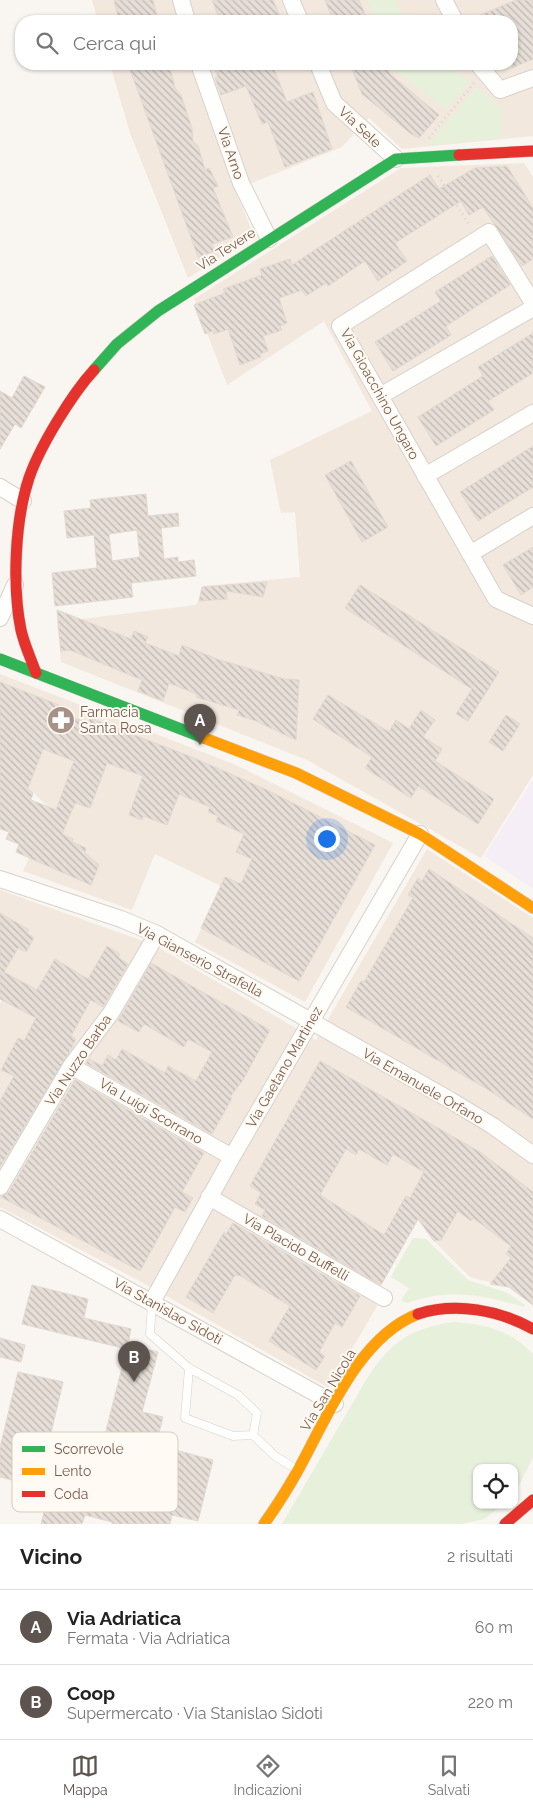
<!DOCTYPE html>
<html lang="it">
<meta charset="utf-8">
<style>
:root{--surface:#fff;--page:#f2f2f2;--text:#222;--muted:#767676;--line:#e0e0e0;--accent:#5d544f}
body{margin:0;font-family:Raleway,sans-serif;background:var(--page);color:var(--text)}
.controls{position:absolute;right:15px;bottom:15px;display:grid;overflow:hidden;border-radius:10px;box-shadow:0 1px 4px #0004}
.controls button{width:45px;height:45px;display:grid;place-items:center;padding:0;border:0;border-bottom:1px solid var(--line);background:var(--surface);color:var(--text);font:25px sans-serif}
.you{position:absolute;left:326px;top:838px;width:18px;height:18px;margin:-12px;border:4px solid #fff;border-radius:50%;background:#1a73e8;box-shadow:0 0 0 8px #1a73e833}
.badge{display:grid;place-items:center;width:32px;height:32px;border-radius:50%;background:var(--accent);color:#fff;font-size:16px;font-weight:700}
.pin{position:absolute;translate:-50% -41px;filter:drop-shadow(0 1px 2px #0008)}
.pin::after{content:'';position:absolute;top:26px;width:18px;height:15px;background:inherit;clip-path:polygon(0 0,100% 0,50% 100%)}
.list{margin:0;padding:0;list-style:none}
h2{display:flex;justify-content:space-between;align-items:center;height:65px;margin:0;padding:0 20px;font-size:21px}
h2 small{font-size:16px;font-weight:400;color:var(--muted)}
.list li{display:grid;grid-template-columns:32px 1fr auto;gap:15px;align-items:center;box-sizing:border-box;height:75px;padding:0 20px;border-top:1px solid var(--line)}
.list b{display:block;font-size:19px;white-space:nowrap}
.list p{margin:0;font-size:16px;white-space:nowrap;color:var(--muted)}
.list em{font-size:16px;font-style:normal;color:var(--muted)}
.icon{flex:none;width:28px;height:28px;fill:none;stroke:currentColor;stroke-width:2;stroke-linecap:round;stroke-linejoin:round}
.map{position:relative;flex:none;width:533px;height:1524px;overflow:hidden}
.search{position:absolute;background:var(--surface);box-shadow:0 1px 4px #0004;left:15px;right:15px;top:15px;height:55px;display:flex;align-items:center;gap:12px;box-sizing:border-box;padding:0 18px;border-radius:20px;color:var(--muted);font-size:19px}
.sheet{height:215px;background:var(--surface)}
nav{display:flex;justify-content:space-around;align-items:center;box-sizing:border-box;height:70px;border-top:1px solid var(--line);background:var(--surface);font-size:14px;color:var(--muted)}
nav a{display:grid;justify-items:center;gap:2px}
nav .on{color:var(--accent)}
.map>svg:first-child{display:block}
.residential{fill:#f2e8de}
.education{fill:#f6eef6}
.green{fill:#e7f0db}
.building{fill:url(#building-back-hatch);stroke:#e2d8d2;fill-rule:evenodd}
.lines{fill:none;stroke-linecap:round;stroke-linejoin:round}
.lane-casing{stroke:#d7d1cb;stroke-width:9}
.street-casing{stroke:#d7d1cb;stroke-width:18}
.fast-casing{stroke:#d9d2cb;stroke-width:12}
.slow-casing{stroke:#d9d2cb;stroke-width:12}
.jam-casing{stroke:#d9d2cb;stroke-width:12}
.path{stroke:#dcd5d0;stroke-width:3;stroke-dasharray:1 4;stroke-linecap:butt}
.lane{stroke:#fefefd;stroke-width:8}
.street{stroke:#fefefd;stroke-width:16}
.fast{stroke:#30b455;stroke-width:11}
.slow{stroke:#ff9f0a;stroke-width:11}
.jam{stroke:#e5322d;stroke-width:11}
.labels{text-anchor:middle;stroke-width:4;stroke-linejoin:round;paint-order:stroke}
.street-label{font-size:14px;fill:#7a5c4d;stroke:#fffaf3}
.poi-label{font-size:14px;fill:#7a5c4d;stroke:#fffaf3;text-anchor:start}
.key{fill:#fffaf3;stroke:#d7cbc1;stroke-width:1}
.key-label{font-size:14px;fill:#7a5c4d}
</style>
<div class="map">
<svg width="533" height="1524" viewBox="0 0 533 1524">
<defs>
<pattern id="building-back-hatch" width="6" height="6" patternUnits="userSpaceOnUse" patternTransform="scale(1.25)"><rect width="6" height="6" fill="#e6ded7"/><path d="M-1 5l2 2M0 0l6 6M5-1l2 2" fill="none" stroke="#bfb7b1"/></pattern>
</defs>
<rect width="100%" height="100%" fill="#f9f5f0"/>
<!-- residential -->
<path class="residential" d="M 92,0 L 533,0 L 533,136 L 402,149 L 369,118 L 342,147 L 235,190 L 254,236 L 188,278 L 130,133 L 110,64 L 512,64 L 512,21 L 98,21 Z
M 524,163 L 533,177 L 533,775 L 481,858 L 307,760 L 61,662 L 57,622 L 196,605 L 204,586 L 300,577 L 295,512 L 281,513 L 270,460 L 372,411 L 324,321 L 227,385 L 194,299 L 401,168 Z
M 0,674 L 236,765 L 393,843 L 305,1002 L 195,942 L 221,886 L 155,854 L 132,910 L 23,871 L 51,810 L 0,759 Z
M 427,849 L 533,918 L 533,1305 L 508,1287 L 470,1277 L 434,1241 L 418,1220 L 380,1287 L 377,1306 L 329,1388 L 147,1285 L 0,1207 L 0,1004 L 7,991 L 0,986 L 0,890 L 154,945 L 316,1040 Z"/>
<!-- education -->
<path class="education" d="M 533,780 L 533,889 L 484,856 Z"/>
<!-- green -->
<path class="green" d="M 367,0 L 396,0 L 405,21 L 376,21 Z
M 393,64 L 447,64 L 470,82 L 447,110 L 396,71 Z
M 476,87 L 503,108 L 502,138 L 428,145 Z
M 413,1238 L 426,1239 L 468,1280 L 508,1293 L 525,1305 L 524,1307 C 485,1295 446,1288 407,1303 L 401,1300 L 409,1288 L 391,1277 Z
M 453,1322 C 485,1324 510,1330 533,1354 L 533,1457 L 517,1489 L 514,1492 L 514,1468 L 477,1468 L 477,1505 L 503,1505 L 484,1519 L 461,1524 L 282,1524 L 369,1375 C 395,1339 410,1329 453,1322 Z"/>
<!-- building -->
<path class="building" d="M 114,0 L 153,0 L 158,21 L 119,21 Z
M 212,0 L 273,0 L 282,21 L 220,21 Z
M 325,0 L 359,0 L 368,21 L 333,21 Z
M 516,0 L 533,0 L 533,59 L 512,68 L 512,21 L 466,21 Z
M 128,64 L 167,64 L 172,75 L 175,88 L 181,95 L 192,128 L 193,142 L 198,146 L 205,170 L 209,168 L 218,186 L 213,188 L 233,237 L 212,244 L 215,251 L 198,257 Z
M 224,64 L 272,64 L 287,102 L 313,92 L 332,149 L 285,167 L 268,122 L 262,124 L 246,86 L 221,95 L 215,78 L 218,77 L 214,67 Z
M 350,64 L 385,64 L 390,74 L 439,115 L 419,138 L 411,134 L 362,94 Z
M 507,166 L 533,208 L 533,259 L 522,266 L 483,207 L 469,215 L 461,201 L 395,243 L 407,261 L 378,281 L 365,261 L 328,286 L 326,283 L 306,296 L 302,290 L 279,298 L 287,323 L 280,326 L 282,330 L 263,336 L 268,351 L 260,354 L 261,357 L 240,365 L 228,329 L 214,334 L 213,331 L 205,334 L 194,305 L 225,293 L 223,289 L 262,275 L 260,269 L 290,259 L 292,265 L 430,175 L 439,189 L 475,168 Z
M 492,256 L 510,285 L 446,326 L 451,335 L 393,371 L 375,342 L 441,301 L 435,292 Z
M 533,333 L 533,373 L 488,401 L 494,410 L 436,446 L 418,417 L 483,376 L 478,367 Z
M 24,376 L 45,387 L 21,428 L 15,424 L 0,449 L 0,391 L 12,398 Z
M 533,446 L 533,487 L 478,521 L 460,492 Z
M 351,461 L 388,527 L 362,542 L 325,475 Z
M 146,494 L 148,516 L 178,513 L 179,526 L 161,528 L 164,559 L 178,557 L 178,562 L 194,560 L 196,576 L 131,583 L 133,597 L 55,606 L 52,573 L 97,568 L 94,535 L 67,538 L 64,511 L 91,508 L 90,500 ZM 137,530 L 140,557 L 112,561 L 109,534 Z
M 533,547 L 533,587 L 521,595 L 503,565 Z
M 267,582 L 263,597 L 226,591 L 227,599 L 199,601 L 202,587 Z
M 360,585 L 499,672 L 468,721 L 456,714 L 472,689 L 345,608 Z
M 57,610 L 131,639 L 134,631 L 148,637 L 145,643 L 179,656 L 182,645 L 217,659 L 284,679 L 299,680 L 296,740 L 256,721 L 237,715 L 239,710 L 196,697 L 197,694 L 169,683 L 163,701 L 138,691 L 142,680 L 70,650 L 61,651 Z
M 0,682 L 59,705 L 57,709 L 88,724 L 90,718 L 194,758 L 265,789 L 375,845 L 299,981 L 201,928 L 225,877 L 241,884 L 252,859 L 236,852 L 244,834 L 216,821 L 218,816 L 208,812 L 210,807 L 179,794 L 167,825 L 143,816 L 142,820 L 129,815 L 143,776 L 107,763 L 90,808 L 75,803 L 62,834 L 73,839 L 72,842 L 86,848 L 85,853 L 99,865 L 91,885 L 16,852 L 19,844 L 6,839 L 9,832 L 0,829 ZM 43,749 L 74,761 L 56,810 L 31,800 L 33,793 L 28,788 Z
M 328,695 L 389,732 L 396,720 L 409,729 L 421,710 L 435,720 L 423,737 L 442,749 L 435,761 L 494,799 L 478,824 L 418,786 L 411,798 L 365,768 L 372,757 L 313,719 Z
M 506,715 L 520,724 L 503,751 L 489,742 Z
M 429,869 L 533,938 L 533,1119 L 487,1089 L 346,1007 L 361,981 L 364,982 L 413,898 L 408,895 L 418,878 L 422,881 Z
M 0,913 L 29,930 L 27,933 L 34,938 L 26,952 L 18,948 L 4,972 L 37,990 L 55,959 L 88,979 L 107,946 L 120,954 L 118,957 L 128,964 L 103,1007 L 91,1000 L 71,1036 L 76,1039 L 71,1049 L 0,1167 L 0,1101 L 14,1076 L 1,1070 L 18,1038 L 24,1041 L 36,1018 L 0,999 Z
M 151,963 L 270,1030 L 243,1080 L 230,1097 L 232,1098 L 212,1134 L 86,1063 L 89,1059 L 102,1066 L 108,1055 L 116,1060 L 122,1049 L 165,1073 L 168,1066 L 196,1081 L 212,1052 L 188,1039 L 184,1047 L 144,1024 L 139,1032 L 118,1021 Z
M 320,1061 L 480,1152 L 533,1192 L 533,1305 L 509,1287 L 490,1284 L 511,1258 L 506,1254 L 511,1246 L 473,1218 L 471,1221 L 458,1211 L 441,1240 L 434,1241 L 418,1219 L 381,1285 L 262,1216 L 265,1210 L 255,1204 L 261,1193 L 250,1186 ZM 346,1149 L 356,1155 L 359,1149 L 387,1165 L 393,1154 L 424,1172 L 410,1198 L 406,1196 L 384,1235 L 320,1195 Z
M 75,1080 L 204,1153 L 182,1192 L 193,1198 L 185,1212 L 175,1207 L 140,1271 L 1,1197 L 9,1192 Z
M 233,1223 L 360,1296 L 342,1327 L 335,1323 L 319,1352 L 325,1356 L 316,1370 L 269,1341 L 290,1306 L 241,1276 L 235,1275 L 213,1313 L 186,1297 L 224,1232 L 226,1234 Z
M 32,1285 L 88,1299 L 84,1318 L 131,1329 L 127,1349 L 22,1324 Z
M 0,1338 L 25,1345 L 21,1362 L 0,1357 Z
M 128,1344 L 158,1352 L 142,1412 L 163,1417 L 156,1445 L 213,1460 L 198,1521 L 172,1515 L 170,1524 L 112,1524 L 112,1522 L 85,1515 L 82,1524 L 41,1524 L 51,1484 L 90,1494 Z
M 18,1372 L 63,1382 L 47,1450 L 57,1452 L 48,1489 L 0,1477 L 0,1448 Z"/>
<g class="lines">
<!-- lane casing -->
<g class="lane-casing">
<path id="lane" d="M 152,1302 L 150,1334 L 189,1368 L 238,1395 L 257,1413 L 253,1435 L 275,1456 L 296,1469
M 189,1368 L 185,1418 L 233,1436 L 253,1435"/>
</g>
<!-- street casing -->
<g class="street-casing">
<path id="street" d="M 181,0 L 187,21
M 291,0 L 300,21
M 444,0 L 455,21
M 199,64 L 241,183 L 269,239
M 318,64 L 334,103 L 396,159
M 478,64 L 500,90 L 533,78
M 533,303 L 489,232 L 340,326 L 496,599 L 533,616
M 380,396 L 533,308
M 425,476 L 533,413
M 0,487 L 23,501
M 470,554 L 533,516
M 0,618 L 15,585
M 0,879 L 121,919 L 157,934 L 450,1100 L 493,1126 L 533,1155
M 71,1066 L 232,1157
M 0,1187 L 71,1066 L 111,1013 L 157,934
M 209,1197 L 384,1298
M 0,1219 L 335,1404
M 152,1302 L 232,1157 L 420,834"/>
</g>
<!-- fast casing -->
<g class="fast-casing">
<path id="fast" d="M 94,370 L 117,344 L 158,311 L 396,159 L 459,155
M 0,659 L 204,738"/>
</g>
<!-- slow casing -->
<g class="slow-casing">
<path id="slow" d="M 204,738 L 296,773 L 420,834 L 533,908
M 264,1524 C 276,1507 287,1490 297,1472 C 326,1420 358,1337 418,1314"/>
</g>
<!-- jam casing -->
<g class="jam-casing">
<path id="jam" d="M 459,155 L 533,151
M 36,673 C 31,659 24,644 21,630 C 12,586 15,520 29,478 C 40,446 72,394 94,370
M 418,1314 C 456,1302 499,1310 533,1329
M 505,1524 L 533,1500"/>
</g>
<!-- path -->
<path class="path" d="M 429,138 L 474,83
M 438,176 L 470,226"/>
<!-- lane -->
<use href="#lane" class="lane"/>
<!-- street -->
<use href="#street" class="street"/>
<!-- fast -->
<use href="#fast" class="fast"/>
<!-- slow -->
<use href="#slow" class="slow"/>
<!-- jam -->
<use href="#jam" class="jam"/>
</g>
<!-- icons -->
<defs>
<g id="pharmacy-disc" transform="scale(1.4375)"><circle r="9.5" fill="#a69286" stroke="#fffaf3"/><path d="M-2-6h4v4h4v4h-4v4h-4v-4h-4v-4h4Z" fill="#fff"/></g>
</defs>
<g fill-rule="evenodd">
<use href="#pharmacy-disc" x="61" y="720"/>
</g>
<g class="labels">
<!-- street labels -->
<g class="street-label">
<text transform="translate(360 127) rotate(43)" y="5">Via Sele</text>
<text transform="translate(231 153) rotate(71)" y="5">Via Arno</text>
<text transform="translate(226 249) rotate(-33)" y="5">Via Tevere</text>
<text transform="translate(380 394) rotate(61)" y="5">Via Gioacchino Ungaro</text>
<text transform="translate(200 960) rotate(28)" y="5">Via Gianserio Strafella</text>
<text transform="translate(78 1060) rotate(-56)" y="5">Via Nuzzo Barba</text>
<text transform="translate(284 1067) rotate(-60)" y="5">Via Gaetano Martinez</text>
<text transform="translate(423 1086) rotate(30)" y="5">Via Emanuele Orfano</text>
<text transform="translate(151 1111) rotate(30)" y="5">Via Luigi Scorrano</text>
<text transform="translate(296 1247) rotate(30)" y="5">Via Placido Buffelli</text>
<text transform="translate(168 1311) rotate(29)" y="5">Via Stanislao Sidoti</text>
<text transform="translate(328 1390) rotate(-59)" y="5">Via San Nicola</text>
</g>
<!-- poi labels -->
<g class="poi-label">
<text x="80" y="717">Farmacia<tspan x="80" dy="16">Santa Rosa</tspan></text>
</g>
</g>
<!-- legend -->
<rect x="12" y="1432" width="166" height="80" rx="8" class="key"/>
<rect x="22" y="1446" width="23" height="6" fill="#30b455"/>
<rect x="22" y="1468" width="23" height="7" fill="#ff9f0a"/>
<rect x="22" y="1491" width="23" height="6" fill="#e5322d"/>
<g class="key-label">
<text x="54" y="1454">Scorrevole</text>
<text x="54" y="1476">Lento</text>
<text x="54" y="1499">Coda</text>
</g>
</svg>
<div class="controls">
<button><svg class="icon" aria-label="locate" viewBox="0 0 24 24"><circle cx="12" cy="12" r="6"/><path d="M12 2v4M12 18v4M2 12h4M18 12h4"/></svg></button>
</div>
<div class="you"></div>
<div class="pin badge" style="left:200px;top:745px">A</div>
<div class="pin badge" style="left:134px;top:1382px">B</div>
<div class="search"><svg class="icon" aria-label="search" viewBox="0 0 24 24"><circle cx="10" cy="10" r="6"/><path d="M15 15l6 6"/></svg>Cerca qui</div>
</div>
<section class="sheet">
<h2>Vicino<small>2 risultati</small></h2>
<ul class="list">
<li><span class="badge">A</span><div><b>Via Adriatica</b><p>Fermata · Via Adriatica</p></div><em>60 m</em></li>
<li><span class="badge">B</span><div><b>Coop</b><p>Supermercato · Via Stanislao Sidoti</p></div><em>220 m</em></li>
</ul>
</section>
<nav>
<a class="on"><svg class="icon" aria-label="map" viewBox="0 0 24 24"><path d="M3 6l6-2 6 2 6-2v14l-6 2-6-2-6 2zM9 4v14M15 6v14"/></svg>Mappa</a>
<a><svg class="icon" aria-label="directions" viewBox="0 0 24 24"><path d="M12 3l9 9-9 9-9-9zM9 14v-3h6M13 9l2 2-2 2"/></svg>Indicazioni</a>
<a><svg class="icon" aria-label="saved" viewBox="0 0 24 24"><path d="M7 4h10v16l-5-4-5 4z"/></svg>Salvati</a>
</nav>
